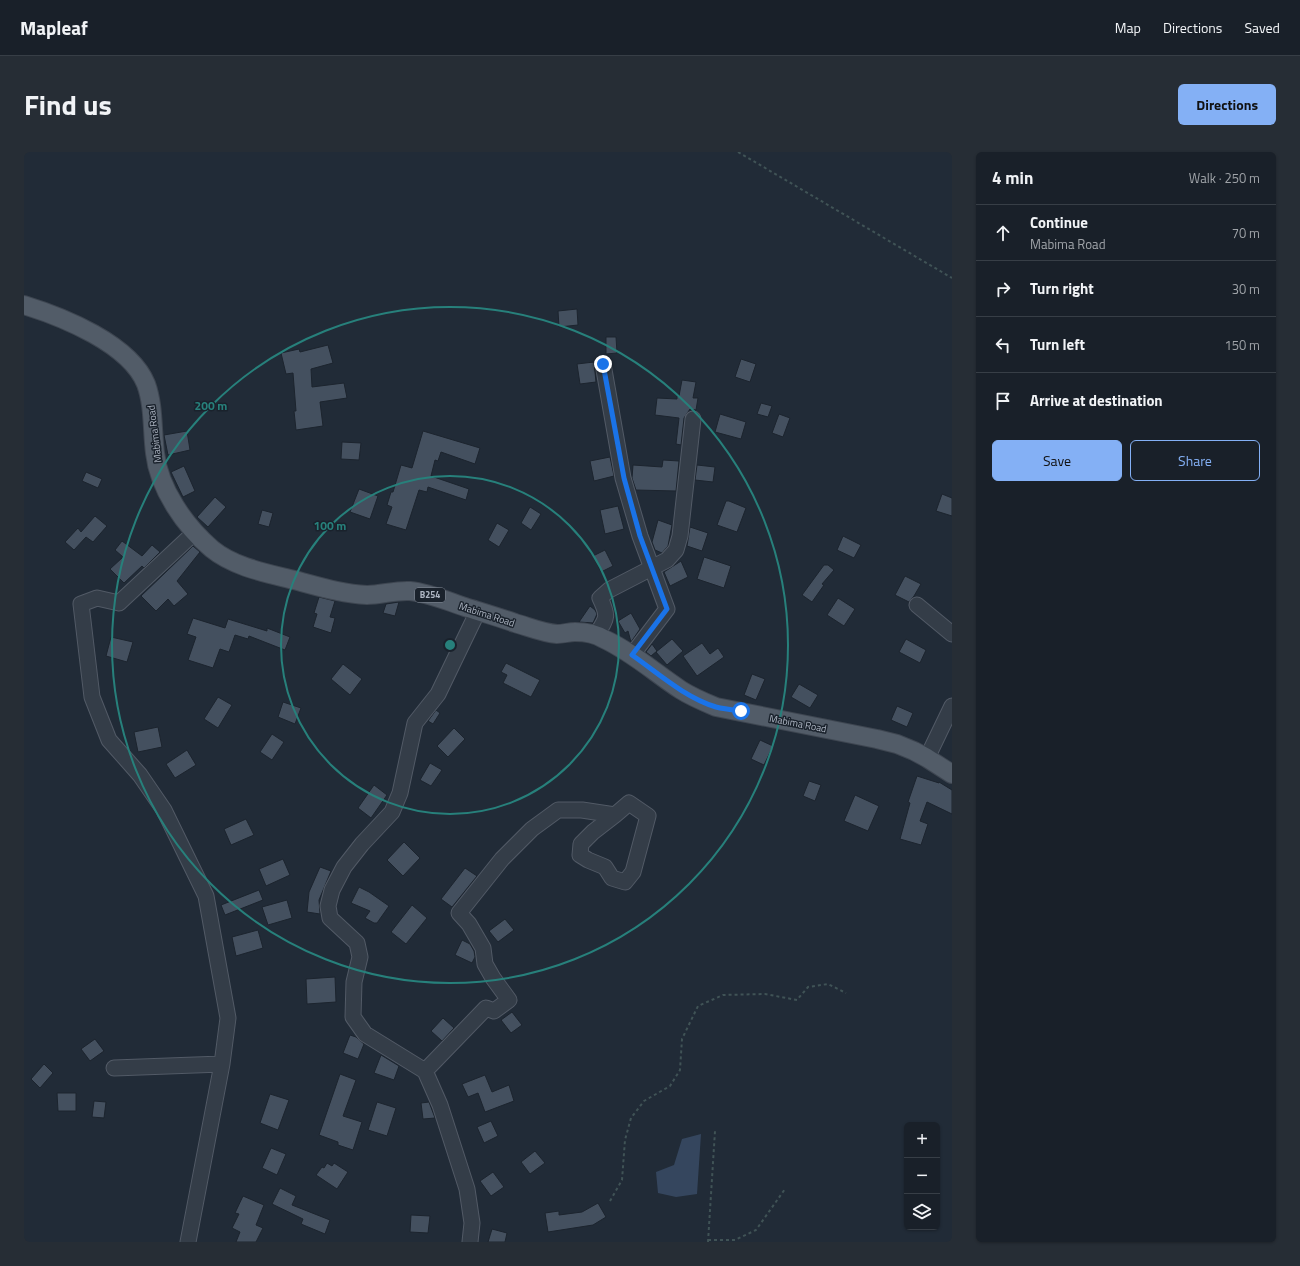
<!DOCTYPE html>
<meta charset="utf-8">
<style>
:root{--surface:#192029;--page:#262d35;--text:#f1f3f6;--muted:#9fa3a8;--line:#373e46;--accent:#84b0f5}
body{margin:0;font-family:"Titillium Web",sans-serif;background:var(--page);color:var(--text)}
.controls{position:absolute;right:12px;bottom:12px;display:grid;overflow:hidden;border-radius:6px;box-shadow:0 1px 3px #0004}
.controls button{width:36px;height:36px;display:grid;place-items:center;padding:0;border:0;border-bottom:1px solid var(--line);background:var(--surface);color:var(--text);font:20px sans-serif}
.stop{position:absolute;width:12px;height:12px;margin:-9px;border:3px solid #1a73e8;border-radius:50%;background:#fff}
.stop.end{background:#1a73e8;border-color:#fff;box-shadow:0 1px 4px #0008}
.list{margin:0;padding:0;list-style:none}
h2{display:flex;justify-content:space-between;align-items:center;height:52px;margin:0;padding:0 16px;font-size:17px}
h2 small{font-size:13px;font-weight:400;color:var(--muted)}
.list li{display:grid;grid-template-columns:26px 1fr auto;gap:12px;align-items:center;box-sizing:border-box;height:56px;padding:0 16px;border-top:1px solid var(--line)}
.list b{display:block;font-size:15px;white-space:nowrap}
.list p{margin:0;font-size:13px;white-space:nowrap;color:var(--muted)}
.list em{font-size:13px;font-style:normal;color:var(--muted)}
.actions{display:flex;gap:8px;padding:12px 16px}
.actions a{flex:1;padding:9px 0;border:1px solid var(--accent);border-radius:6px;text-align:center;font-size:14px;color:var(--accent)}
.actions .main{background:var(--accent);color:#111}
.icon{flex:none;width:22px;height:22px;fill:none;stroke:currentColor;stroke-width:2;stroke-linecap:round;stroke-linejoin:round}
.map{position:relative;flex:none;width:928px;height:1090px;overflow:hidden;border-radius:6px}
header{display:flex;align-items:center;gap:24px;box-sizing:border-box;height:56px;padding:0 20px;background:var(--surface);border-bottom:1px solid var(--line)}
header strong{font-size:19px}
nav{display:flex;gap:22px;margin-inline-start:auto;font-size:14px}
.intro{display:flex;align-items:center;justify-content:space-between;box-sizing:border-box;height:96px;padding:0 24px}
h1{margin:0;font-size:28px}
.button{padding:10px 18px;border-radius:6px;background:var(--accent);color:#111;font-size:14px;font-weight:700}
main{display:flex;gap:24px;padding:0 24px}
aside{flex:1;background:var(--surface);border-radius:6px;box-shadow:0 1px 3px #0004}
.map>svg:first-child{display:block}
.water{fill:#35465e}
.building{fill:#44505f;stroke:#1c242e}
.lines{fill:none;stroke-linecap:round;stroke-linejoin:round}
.minor-casing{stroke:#525a66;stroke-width:17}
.major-casing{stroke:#3e4651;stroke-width:20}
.path{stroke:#405356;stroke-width:2;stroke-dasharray:3 3;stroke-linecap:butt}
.minor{stroke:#343d48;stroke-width:15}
.major{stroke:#525c68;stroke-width:18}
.route{stroke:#1a73e8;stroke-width:5}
.ring{fill:none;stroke:#27807b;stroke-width:2}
.labels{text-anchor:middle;stroke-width:3;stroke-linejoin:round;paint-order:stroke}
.shield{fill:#1a222c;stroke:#828a96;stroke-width:1}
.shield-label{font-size:9px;font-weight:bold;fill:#afb7c4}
.street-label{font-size:10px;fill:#afb7c4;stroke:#1a222c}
.centre{fill:#27807b;stroke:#1a222c;stroke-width:2}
.ring-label{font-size:12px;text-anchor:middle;font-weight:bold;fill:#27807b;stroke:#1a222c;stroke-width:3;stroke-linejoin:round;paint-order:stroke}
</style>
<header>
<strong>Mapleaf</strong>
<nav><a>Map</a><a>Directions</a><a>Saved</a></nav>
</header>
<div class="intro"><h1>Find us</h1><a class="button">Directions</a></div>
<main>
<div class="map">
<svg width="928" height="1090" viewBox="0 0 928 1090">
<rect width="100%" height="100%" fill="#212b37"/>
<!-- water -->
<path class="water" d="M 677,982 L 673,1042 L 652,1045 L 634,1041 L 632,1020 L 650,1013 L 658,987 Z"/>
<!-- building -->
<path class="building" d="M 553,157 L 554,173 L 535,175 L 534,159 Z
M 582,185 L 592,185 L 593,201 L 582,202 Z
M 304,193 L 309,211 L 287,217 L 288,235 L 320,231 L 323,246 L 296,250 L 299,274 L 272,278 L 270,259 L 272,259 L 269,221 L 262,222 L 257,201 L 275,197 L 276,200 Z
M 717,207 L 732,212 L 726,230 L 711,225 Z
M 570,210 L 572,230 L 556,232 L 553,212 Z
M 658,228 L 672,230 L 669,246 L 674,246 L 672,258 L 666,257 L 660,266 L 657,293 L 652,292 L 655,266 L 631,263 L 633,246 L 653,247 L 653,244 L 655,244 Z
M 737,251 L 748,254 L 744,265 L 733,262 Z
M 696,262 L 722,270 L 717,287 L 691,280 Z
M 755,262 L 766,266 L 759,285 L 748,281 Z
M 163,279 L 166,298 L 144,303 L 140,283 Z
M 399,279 L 456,296 L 451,312 L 417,300 L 414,309 L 411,308 L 407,324 L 445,337 L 442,348 L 404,335 L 403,340 L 395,338 L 382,378 L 362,372 L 368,355 L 363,353 L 367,340 L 369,340 L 377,313 L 388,316 Z
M 318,290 L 337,291 L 335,308 L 317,307 Z
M 586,305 L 590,324 L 570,329 L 566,309 Z
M 639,308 L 655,309 L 652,339 L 612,338 L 608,326 L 609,313 L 638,315 Z
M 673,313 L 691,315 L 689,330 L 671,328 Z
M 160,314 L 171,339 L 159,345 L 147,320 Z
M 62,320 L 78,327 L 74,336 L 58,329 Z
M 335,337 L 354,344 L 346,367 L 326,360 Z
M 918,342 L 928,346 L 928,364 L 912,359 Z
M 191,345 L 202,355 L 184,375 L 173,365 Z
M 702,349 L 705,349 L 722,356 L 713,380 L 693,373 Z
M 594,354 L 600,377 L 581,382 L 576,358 Z
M 506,355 L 517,362 L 507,378 L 497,371 Z
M 238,358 L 249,361 L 245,375 L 234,372 Z
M 71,364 L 83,374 L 69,390 L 62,385 L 50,398 L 41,390 L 54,376 L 57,380 Z
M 634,368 L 648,373 L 644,394 L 638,401 L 631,398 L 628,390 Z
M 473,371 L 485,378 L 475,395 L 464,388 Z
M 666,375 L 684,381 L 678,399 L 663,394 Z
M 819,384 L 837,393 L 830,406 L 813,398 Z
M 98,389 L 118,404 L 128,393 L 136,400 L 120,416 L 118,414 L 100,431 L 86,417 L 99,405 L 91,398 Z
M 169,394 L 176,400 L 153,429 L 164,442 L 150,454 L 144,447 L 132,459 L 117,444 Z
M 581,398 L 589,414 L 577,420 L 569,404 Z
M 680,405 L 707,414 L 700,436 L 673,427 Z
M 657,409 L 664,425 L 646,434 L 640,420 Z
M 800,413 L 804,413 L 810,418 L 798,432 L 800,433 L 788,450 L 778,443 Z
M 881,424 L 897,432 L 890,444 L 885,450 L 871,443 Z
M 295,445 L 311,449 L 306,465 L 311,466 L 307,481 L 289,475 L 293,462 L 290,461 Z
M 814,446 L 831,457 L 820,474 L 803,463 Z
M 375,450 L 371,464 L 359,461 L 362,452 Z
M 566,454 L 571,458 L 573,462 L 569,471 L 555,470 Z
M 607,461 L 616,477 L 607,490 L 604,479 L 601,481 L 594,469 Z
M 169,466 L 201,476 L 204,467 L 243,479 L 243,476 L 266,485 L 261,498 L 225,484 L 224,487 L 211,483 L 205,500 L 196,497 L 189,516 L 164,508 L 172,485 L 163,482 Z
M 87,485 L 109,490 L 103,510 L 82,504 Z
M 648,487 L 659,499 L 643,513 L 632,500 Z
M 882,487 L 902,498 L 896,511 L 875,500 Z
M 678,491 L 686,502 L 694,496 L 700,505 L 673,524 L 659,504 Z
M 628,492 L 633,499 L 627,504 L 622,500 Z
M 482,511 L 516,528 L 507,545 L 479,531 L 483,523 L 477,520 Z
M 319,512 L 338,527 L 326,543 L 307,527 Z
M 728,522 L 741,527 L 732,548 L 720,543 Z
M 775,532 L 794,543 L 786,556 L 767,545 Z
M 194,545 L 208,553 L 194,576 L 180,567 Z
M 259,550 L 277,556 L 271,572 L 254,565 Z
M 873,554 L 889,561 L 883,575 L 867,568 Z
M 412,558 L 416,561 L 409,572 L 404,569 Z
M 134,575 L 138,595 L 114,600 L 110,580 Z
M 430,576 L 441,587 L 424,605 L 413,594 Z
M 248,582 L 260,590 L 248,608 L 236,600 Z
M 736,588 L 749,594 L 740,613 L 727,607 Z
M 163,598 L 172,613 L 151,626 L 142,612 Z
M 406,611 L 418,618 L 407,634 L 396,628 Z
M 893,624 L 915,631 L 915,630 L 928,638 L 928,662 L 903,650 L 896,669 L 904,672 L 897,693 L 876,687 L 886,651 L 884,650 Z
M 785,629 L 797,633 L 791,649 L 779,644 Z
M 350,633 L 363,643 L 347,666 L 334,656 Z
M 831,643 L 855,654 L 844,679 L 820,669 Z
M 222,667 L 230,683 L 207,693 L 200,677 Z
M 380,690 L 396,706 L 379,724 L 363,708 Z
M 259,707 L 266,723 L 242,734 L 235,717 Z
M 296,715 L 307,719 L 295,748 L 296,762 L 283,760 L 285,740 Z
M 441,716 L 453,724 L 428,755 L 417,747 Z
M 335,735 L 345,740 L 365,754 L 353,771 L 350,771 L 341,766 L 346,759 L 327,751 Z
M 235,738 L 239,748 L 201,763 L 197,753 Z
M 263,748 L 268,766 L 244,773 L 238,755 Z
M 388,753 L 403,766 L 382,792 L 367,780 Z
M 481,767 L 490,778 L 474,790 L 465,779 Z
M 234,778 L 239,796 L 212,804 L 208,785 Z
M 438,788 L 446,792 L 450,799 L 451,805 L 448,811 L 431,803 Z
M 311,825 L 312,850 L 283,852 L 282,827 Z
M 488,860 L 498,873 L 487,881 L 477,868 Z
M 419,866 L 430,876 L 418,889 L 407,879 Z
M 326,883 L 332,885 L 340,892 L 334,907 L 319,901 Z
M 71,887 L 80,899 L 66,909 L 57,897 Z
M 357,903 L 375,914 L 370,928 L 350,921 Z
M 20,912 L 29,921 L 16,936 L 7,927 Z
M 316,922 L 332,928 L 319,964 L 338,970 L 329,998 L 314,993 L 314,990 L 295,983 Z
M 461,923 L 468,940 L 485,933 L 490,949 L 461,960 L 454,941 L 444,945 L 438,932 Z
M 33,941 L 52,941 L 52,959 L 34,959 Z
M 246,942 L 265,948 L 254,978 L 236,971 Z
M 70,949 L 82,950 L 80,966 L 68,965 Z
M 353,950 L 372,956 L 363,984 L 344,978 Z
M 405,950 L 411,966 L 399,967 L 397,951 Z
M 467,969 L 474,984 L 460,991 L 453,975 Z
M 247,996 L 262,1002 L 253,1023 L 238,1016 Z
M 511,999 L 521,1011 L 506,1022 L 497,1010 Z
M 303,1011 L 308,1014 L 310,1011 L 324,1020 L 313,1037 L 292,1023 L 298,1015 L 300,1016 Z
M 469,1020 L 480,1035 L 467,1044 L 456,1029 Z
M 256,1036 L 272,1044 L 268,1053 L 306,1068 L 301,1082 L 277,1072 L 279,1067 L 248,1052 Z
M 219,1044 L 240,1053 L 232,1073 L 239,1076 L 232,1090 L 212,1090 L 216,1080 L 208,1076 L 215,1062 L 211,1061 Z
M 574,1051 L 582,1065 L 569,1073 L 524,1080 L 521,1061 L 535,1059 L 535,1063 L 558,1060 Z
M 387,1063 L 406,1064 L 404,1081 L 386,1080 Z
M 468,1077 L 483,1081 L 481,1090 L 464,1090 Z"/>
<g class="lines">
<!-- minor casing -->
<g class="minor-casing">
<path id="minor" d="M 579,212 L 599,326 L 616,384 L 643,457 L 608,503
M 893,453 L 928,482
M 572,483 C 583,466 585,465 576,446 L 585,438 L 643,408 L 652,398 L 656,384 L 669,267
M 903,606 L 928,554
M 90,916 L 198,912
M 401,919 L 462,856 L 470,859 L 485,848 L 469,826 L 461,812 L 459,796 L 445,772 L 435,761 L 478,707 L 508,677 L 534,658 L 558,658 L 591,663 L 569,680 L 557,692 L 556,703 L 564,708 L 581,715 L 588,726 L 601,730 L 609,720 L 624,664 L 605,651 L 591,663
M 164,1090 L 198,912 L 204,866 L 182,744 L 140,658 L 116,623 L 85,588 L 68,545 L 57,452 L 73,446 L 95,451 L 170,381
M 446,1090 L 448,1071 L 443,1037 L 416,953 L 401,919 L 341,882 L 329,865 L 330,830 L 336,805 L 333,791 L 306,766 L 304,754 L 308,738 L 320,715 L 338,692 L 368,660 L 376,641 L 391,571 L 414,542 L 454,459"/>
</g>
<!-- major casing -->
<g class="major-casing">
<path id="major" d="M 0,153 C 39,165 106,192 122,232 C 130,254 128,278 131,301 C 135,337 161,374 188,397 C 210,415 242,421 270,428 C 293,434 318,442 343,443 C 357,443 372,438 386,439 C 405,441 423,449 441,455 C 457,460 474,465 491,471 C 505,475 519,481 533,482 C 539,482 545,480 551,480 C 561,480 572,482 580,487 C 608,500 631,521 657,538 C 668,545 680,550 692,555 L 853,587 L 873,592 L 890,599 L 903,606 L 928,622"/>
</g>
<!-- path -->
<path class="path" d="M 714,0 L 928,126
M 586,1049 L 598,1028 L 601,988 L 607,966 L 620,949 L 646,934 L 656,918 L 658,887 L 674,854 L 699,843 L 741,842 L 773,848 L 784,835 L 804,832 L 822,841
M 684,1088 L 711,1088 L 732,1078 L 761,1037
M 684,1090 L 691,979"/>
<!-- minor -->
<use href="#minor" class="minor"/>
<!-- major -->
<use href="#major" class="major"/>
</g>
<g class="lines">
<!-- route -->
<path class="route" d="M 579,212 L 600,326 L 616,384 L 643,457 L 608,503 C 634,521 660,545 692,555 C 700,557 709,558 717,559"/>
</g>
<!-- distance rings -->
<g class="ring">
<circle cx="426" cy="493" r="169"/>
<circle cx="426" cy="493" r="338"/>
</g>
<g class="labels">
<!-- shield labels -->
<rect class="shield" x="391" y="436" width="30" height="14" rx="3"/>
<g class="shield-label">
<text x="406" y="446">B254</text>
</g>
<!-- street labels -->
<g class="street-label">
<text transform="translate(130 282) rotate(-97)" y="4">Mabima Road</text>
<text transform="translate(463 462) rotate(18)" y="4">Mabima Road</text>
<text transform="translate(774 571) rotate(11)" y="4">Mabima Road</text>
</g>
</g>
<circle cx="426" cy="493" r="6" class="centre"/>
<g class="ring-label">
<text x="187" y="258">200 m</text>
<text x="306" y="378">100 m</text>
</g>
</svg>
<div class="controls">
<button>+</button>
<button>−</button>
<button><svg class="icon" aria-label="layers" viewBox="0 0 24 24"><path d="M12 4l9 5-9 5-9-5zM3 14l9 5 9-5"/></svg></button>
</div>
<div class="stop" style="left:717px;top:559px"></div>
<div class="stop end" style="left:579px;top:212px"></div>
</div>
<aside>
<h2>4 min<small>Walk · 250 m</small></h2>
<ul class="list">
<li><svg class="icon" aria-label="ahead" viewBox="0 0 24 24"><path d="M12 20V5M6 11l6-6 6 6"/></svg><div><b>Continue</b><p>Mabima Road</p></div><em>70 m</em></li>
<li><svg class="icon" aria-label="right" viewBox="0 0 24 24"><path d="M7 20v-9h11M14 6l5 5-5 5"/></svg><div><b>Turn right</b></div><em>30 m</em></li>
<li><svg class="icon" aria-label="left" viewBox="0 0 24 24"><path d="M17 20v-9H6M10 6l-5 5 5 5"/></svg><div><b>Turn left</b></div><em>150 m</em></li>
<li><svg class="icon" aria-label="arrive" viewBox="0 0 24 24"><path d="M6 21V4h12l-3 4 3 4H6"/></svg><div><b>Arrive at destination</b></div></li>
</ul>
<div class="actions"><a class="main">Save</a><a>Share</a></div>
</aside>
</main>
